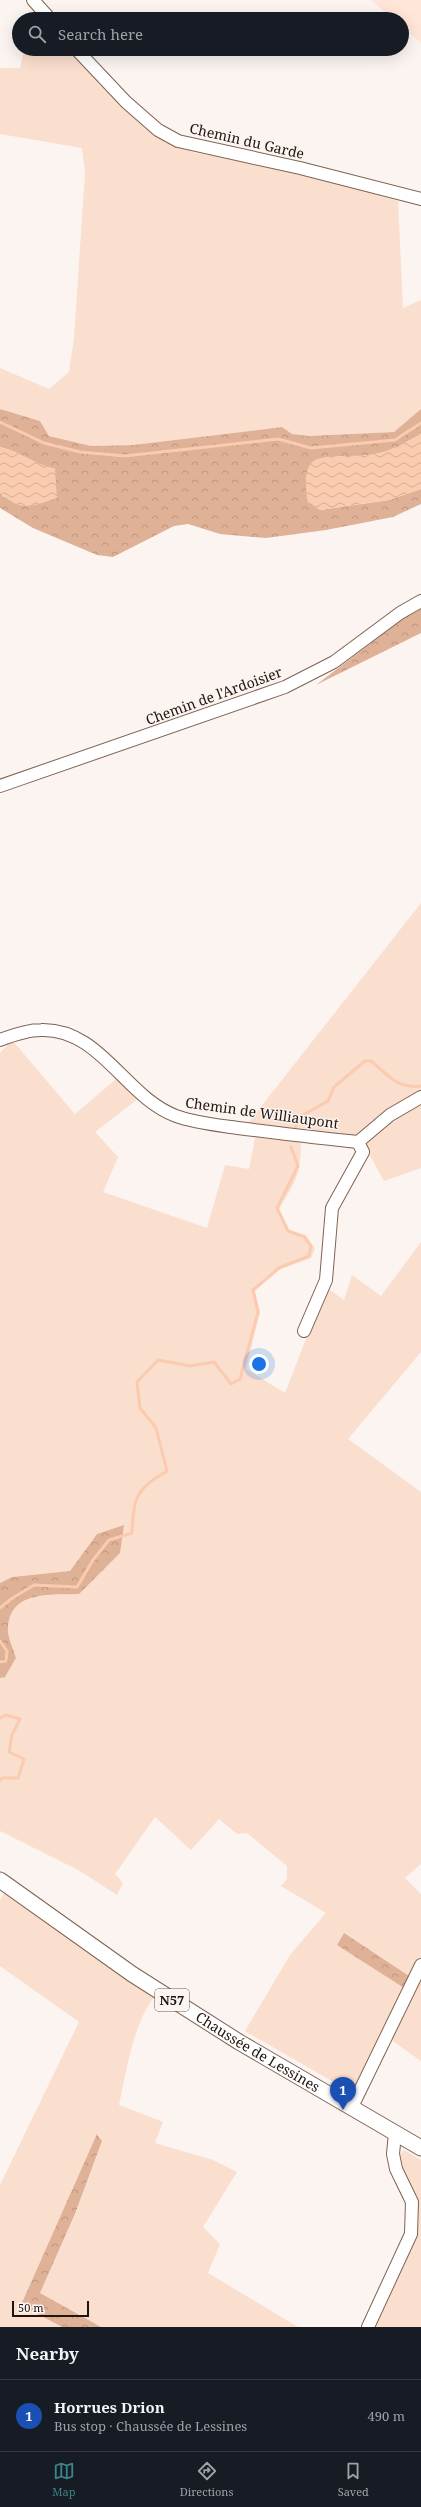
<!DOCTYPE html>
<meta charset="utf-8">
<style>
:root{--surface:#171b24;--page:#242831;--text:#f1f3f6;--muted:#9ea1a6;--line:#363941;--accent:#3c848a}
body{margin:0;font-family:"Noto Serif",serif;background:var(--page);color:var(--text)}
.scale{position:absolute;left:12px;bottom:10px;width:77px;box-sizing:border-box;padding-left:4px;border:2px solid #20150e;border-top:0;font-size:11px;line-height:14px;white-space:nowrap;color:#20150e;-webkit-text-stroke:3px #fbf4f1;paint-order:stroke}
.you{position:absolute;left:259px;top:1364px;width:14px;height:14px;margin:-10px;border:3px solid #fff;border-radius:50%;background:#1a73e8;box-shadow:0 0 0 6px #1a73e833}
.badge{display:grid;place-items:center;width:26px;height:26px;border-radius:50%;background:var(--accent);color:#fff;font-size:13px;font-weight:700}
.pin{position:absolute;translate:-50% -33px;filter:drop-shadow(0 1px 2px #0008)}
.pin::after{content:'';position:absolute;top:21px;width:14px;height:12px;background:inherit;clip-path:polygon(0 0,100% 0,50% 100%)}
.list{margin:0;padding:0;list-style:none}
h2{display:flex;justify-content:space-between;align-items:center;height:52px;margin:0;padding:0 16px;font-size:17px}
h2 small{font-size:13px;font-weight:400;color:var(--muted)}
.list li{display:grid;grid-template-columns:26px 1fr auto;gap:12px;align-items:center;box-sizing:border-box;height:72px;padding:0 16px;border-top:1px solid var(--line)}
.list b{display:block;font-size:15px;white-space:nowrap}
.list p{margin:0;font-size:13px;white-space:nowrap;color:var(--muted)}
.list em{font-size:13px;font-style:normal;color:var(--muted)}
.icon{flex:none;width:22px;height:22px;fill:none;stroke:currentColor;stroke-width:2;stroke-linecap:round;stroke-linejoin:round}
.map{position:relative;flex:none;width:421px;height:2327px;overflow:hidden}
.search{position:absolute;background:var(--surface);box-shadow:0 4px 16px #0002;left:12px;right:12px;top:12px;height:44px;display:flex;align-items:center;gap:10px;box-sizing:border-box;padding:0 14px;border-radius:22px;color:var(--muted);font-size:15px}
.sheet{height:124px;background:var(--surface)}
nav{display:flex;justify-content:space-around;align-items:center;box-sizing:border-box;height:56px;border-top:1px solid var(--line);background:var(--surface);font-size:11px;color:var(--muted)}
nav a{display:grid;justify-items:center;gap:2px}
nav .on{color:var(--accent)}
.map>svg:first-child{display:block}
.built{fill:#ffe6d8}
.grass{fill:#fadece}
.forest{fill:url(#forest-crowns)}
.water{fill:url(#water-waves)}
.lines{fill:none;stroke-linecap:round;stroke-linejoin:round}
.stream{stroke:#facbaf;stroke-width:3}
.minor-casing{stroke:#7f6352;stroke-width:14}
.major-casing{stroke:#7f6352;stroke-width:17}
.minor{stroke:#fff;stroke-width:12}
.major{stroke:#fff;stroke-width:15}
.labels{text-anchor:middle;stroke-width:3;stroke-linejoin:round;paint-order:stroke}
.shield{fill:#fbf4f1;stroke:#625852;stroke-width:1}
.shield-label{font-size:13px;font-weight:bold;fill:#20150e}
.street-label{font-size:14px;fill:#20150e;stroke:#fbf4f1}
</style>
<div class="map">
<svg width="421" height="2327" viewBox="0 0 421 2327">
<defs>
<pattern id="forest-crowns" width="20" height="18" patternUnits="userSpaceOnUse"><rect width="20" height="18" fill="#dfb196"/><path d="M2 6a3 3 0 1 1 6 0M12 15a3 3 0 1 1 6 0" fill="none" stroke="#bf9780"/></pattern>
<pattern id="water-waves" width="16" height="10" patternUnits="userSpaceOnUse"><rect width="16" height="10" fill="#facbaf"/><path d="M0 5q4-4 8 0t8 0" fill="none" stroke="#d6ad95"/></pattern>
</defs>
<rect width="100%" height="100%" fill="#fbf4f1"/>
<!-- built -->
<path class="built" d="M 371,0 L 421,0 L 421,43 L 402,26 L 402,19 L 393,19 Z"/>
<!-- grass -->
<path class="grass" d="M 24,49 L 71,49 L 169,141 L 192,152 L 298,172 L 398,201 L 403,308 L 421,300 L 421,409 L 394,432 L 309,436 L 292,434 L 282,427 L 133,445 L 91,446 L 49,436 L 40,421 L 0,409 L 0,368 L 49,389 L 69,372 L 74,338 L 85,173 L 82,148 L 0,134 L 0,68 L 20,68 Z
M 421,903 L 421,1168 L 384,1181 L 359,1136 L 301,1134 C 301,1171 299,1177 279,1209 L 289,1230 L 306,1235 L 315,1249 L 311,1258 L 280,1269 L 255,1291 L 260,1312 L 246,1369 L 285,1393 L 326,1287 L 344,1300 L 352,1275 L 381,1296 L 421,1242 L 421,1352 L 348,1439 L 421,1492 L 421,1864 L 405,1878 L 421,1894 L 421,2061 L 390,2039 L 363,2099 L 245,2031 L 290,1955 L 326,1913 L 281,1886 L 287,1879 L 287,1866 L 247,1833 L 237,1834 L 219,1819 L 191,1850 L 155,1817 L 115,1874 L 123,1883 L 117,1895 L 80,1871 L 0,1831 L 0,1678 L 5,1677 L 16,1658 C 14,1650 7,1637 8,1628 C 10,1591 52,1595 79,1594 L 124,1525 L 97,1534 L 70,1571 L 12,1577 L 0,1583 L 0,1053 L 12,1040 L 75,1114 L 122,1074 L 143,1095 L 95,1132 L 118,1157 L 103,1192 L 207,1228 L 225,1165 L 249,1169 L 257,1129 L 245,1127 Z
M 5,1892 L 154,1997 C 132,2027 127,2069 119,2105 L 163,2122 L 155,2143 L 213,2160 L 237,2172 L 203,2227 L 220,2244 L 208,2273 L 298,2327 L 101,2327 L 40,2293 L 75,2215 L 102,2141 L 98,2134 L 21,2305 L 62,2327 L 0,2327 L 0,2185 L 79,2022 L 0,1966 L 0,1900 Z
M 404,2150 L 421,2160 L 421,2327 L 372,2327 L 415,2235 L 399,2156 Z"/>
<!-- forest -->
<path class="forest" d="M 0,409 L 40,421 L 49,436 L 91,446 L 133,445 L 282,427 L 292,434 L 309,436 L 394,432 L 421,409 L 421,434 L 390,451 L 370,455 L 316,460 L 320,510 L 389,500 L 421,489 L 421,504 L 393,517 L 326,530 L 266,538 L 220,534 L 188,524 L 174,526 L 113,557 L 97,555 L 33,528 L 0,508 L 0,492 L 4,497 L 55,469 C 35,465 19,451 0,447 Z
M 421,609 L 421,633 L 316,685 L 404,618 Z
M 124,1525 L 120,1553 L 79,1594 C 52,1595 10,1590 8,1628 C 7,1637 14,1650 16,1658 L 5,1677 L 0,1678 L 0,1583 L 12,1577 L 70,1571 L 97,1534 Z
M 344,1933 L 418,1982 L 412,1993 L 337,1945 Z
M 97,2134 L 102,2141 L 75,2214 L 40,2293 L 101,2327 L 62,2327 L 21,2305 Z"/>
<!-- water -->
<path class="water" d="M 421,434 L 421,489 L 389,500 L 320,510 L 308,503 C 306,491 302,468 315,460 C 326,454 356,457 370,455 C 389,452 404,443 421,434 Z
M 0,447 C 20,451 35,465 55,469 L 57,498 C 33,506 20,513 0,492 Z"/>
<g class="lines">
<!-- stream -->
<path class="stream" d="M 0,422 L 44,443 L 80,452 L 125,456 L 278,439 L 311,448 L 395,440 L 421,423
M 295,1130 L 298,1118 L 328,1101 L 334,1087 L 365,1061 L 371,1061 C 388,1075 397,1089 421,1086
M 0,1608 L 11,1599 L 34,1585 L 77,1587 L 93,1560 L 109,1540 L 132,1533 C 134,1497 135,1490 167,1471 L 156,1428 L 140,1408 L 137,1382 L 158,1360 L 190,1366 L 214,1362 L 231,1384 L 240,1379 L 258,1312 L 253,1290 L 279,1268 L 309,1256 L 311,1246 L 304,1237 L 288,1231 L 277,1208 L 298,1166 L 291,1147
M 0,1641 L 7,1651 L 6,1661 L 0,1662
M 0,1718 L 6,1715 L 20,1719 L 12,1735 L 9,1752 L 24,1759 L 18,1778 L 2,1778 L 0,1781"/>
<!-- minor casing -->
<g class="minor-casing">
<path id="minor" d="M 33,0 L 50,19
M 76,49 L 126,102 L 158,130 L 178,141 L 300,168 L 421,199
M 0,786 L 285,687 L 334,662 L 400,613 L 421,601
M 0,1040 C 13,1035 27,1030 41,1030 C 100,1028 125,1097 176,1116 C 195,1123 217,1125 238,1128 C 278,1133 318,1138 358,1142 L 390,1115 L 421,1097
M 304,1331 L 326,1280 L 332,1208 L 363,1152 L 358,1142
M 352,2107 L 421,1965
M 368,2327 L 411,2234 L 412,2202 L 396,2169 L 393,2154 L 395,2133"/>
</g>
<!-- major casing -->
<g class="major-casing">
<g id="major">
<path id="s1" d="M 0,1880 L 132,1974 L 239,2042 L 421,2148"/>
</g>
</g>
<!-- minor -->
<use href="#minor" class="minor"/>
<!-- major -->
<use href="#major" class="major"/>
</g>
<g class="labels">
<!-- shield labels -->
<rect class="shield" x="155" y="1989" width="34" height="22" rx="3"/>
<g class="shield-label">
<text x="172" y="2005">N57</text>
</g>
<!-- street labels -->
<g class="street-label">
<text transform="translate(247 141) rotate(13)" y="5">Chemin du Garde</text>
<text transform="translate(214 696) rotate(-20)" y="5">Chemin de l'Ardoisier</text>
<text transform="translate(262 1113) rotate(8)" y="5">Chemin de Williaupont</text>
<text dy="5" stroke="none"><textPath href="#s1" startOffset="310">Chaussée de Lessines</textPath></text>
</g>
</g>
</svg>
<div class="scale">50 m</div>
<div class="you"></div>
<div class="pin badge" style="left:343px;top:2110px;background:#1a4fb4">1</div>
<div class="search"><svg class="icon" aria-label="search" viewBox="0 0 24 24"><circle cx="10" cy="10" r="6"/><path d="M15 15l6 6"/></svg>Search here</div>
</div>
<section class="sheet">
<h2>Nearby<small></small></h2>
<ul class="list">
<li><span class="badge" style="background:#1a4fb4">1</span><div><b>Horrues Drion</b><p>Bus stop · Chaussée de Lessines</p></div><em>490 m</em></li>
</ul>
</section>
<nav>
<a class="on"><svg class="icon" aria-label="map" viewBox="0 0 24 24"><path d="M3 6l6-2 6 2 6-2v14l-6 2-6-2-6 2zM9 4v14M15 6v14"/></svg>Map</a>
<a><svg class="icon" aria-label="directions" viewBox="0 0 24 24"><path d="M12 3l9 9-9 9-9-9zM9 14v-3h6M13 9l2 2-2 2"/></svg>Directions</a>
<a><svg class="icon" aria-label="saved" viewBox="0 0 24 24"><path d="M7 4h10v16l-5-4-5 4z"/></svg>Saved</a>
</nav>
